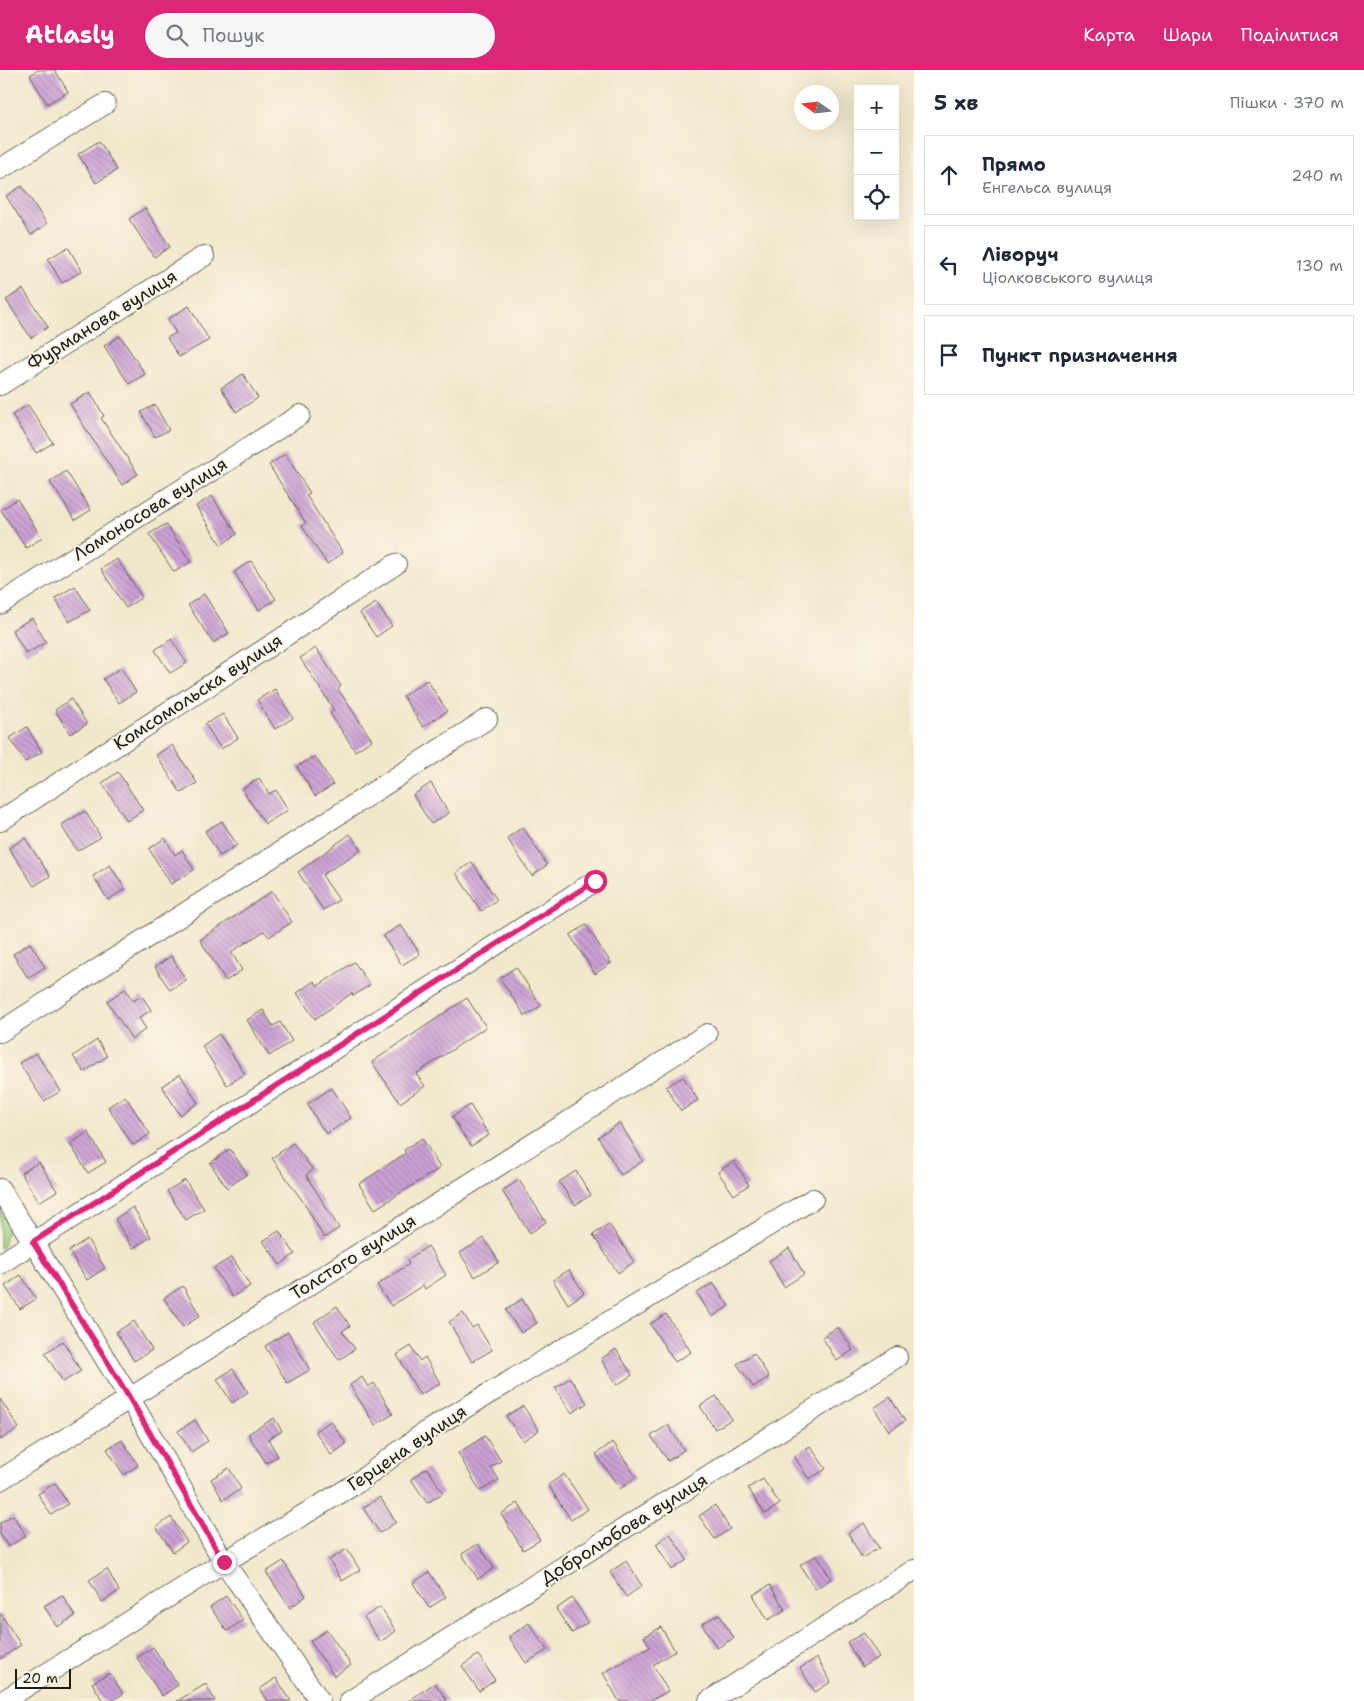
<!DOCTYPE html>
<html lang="uk">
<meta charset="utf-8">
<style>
:root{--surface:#fff;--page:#f6f6f7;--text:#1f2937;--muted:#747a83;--line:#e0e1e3;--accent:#db2777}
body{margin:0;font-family:"Shantell Sans",sans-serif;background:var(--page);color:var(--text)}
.controls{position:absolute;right:15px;top:15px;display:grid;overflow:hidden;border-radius:0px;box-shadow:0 5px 20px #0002}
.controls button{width:45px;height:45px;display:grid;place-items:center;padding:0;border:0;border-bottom:1px solid var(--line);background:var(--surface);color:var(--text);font:25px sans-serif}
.compass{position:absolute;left:794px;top:15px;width:45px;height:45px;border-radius:50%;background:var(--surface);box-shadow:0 5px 20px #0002;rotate:284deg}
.scale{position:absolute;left:15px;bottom:12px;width:56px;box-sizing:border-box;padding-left:5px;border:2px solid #1c1c1c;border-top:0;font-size:14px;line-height:18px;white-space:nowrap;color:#1c1c1c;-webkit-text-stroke:4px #fcf5e5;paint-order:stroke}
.stop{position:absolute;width:15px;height:15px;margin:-11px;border:4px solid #db2777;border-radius:50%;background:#fff}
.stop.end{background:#db2777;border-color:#fff;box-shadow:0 1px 5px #0008}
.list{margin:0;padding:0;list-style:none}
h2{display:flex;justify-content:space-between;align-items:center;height:65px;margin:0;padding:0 20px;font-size:21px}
h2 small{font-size:16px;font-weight:400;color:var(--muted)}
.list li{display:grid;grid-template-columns:32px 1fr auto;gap:15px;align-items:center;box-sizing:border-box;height:80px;margin:0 10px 10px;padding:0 10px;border:1px solid var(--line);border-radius:0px}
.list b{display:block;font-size:19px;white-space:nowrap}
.list p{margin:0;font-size:16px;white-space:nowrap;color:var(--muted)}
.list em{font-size:16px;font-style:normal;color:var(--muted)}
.icon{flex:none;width:28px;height:28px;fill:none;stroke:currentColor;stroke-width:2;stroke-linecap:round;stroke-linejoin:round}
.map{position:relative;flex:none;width:914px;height:1631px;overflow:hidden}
header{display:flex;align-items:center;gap:30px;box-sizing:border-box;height:70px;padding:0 25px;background:var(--accent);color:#fff}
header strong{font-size:24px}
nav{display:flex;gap:28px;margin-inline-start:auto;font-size:18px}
.search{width:350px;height:45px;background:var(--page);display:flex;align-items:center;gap:12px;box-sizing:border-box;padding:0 18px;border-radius:28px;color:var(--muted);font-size:19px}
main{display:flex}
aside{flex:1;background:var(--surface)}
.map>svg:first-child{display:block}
.green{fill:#a3d888;stroke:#607a52}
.building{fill:url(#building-back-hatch)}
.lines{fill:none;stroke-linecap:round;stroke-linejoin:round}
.street-casing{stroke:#67635a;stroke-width:22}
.street{stroke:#fff;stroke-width:20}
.route{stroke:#db2777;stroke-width:6}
.labels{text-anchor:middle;stroke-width:4;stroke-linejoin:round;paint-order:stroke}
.street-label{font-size:18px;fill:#1c1c1c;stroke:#fcf5e5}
</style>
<header>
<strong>Atlasly</strong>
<div class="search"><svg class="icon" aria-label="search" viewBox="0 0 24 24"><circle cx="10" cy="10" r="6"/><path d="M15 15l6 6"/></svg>Пошук</div>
<nav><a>Карта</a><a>Шари</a><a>Поділитися</a></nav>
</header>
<main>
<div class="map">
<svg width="914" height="1631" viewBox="0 0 914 1631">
<defs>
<pattern id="building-back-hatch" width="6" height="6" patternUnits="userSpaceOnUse" patternTransform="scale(1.25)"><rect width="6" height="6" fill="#cca2d6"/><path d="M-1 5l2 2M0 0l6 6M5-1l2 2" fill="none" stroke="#a583ad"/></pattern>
</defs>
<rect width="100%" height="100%" fill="#fcf5e5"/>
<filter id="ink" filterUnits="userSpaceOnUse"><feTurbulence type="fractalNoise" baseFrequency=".02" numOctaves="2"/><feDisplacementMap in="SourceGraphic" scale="10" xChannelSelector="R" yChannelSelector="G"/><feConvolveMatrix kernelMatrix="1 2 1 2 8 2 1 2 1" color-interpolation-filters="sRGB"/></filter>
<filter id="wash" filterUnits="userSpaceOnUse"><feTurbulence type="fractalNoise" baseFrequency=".0096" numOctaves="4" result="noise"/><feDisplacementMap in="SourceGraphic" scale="20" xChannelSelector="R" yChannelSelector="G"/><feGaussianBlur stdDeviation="1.12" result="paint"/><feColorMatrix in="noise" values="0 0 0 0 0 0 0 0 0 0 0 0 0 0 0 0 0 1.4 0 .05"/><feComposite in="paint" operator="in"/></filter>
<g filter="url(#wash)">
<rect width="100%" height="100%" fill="#f1e8cc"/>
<!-- green -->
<path class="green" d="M 0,1140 L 9,1155 L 3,1176 L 0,1178 Z"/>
<g id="blocks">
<!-- building -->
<path class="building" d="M 38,0 L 55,0 L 68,22 L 47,34 L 30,5 Z
M 99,71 L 117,100 L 96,113 L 78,84 Z
M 22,116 L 47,154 L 31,165 L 6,126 Z
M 145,138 L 170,177 L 154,187 L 129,149 Z
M 68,177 L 82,201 L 62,213 L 48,189 Z
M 23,219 L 48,257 L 31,268 L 6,230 Z
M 189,236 L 209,270 L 179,287 L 167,268 L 176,263 L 168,249 Z
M 120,266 L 145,304 L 129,314 L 104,276 Z
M 243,304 L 258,328 L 236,342 L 221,318 Z
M 90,322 L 104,346 L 101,348 L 138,404 L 122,415 L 70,334 Z
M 28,335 L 53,373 L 36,383 L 12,345 Z
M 155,335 L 169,360 L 155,367 L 141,342 Z
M 285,384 L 310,423 L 306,425 L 343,483 L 327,494 L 302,456 L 306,453 L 269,395 Z
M 66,401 L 91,440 L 75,450 L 50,412 Z
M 212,426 L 237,464 L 221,475 L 196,436 Z
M 17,429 L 42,468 L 26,478 L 1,440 Z
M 166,454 L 191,492 L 174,502 L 149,464 Z
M 117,489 L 142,527 L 126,538 L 101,499 Z
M 251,491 L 276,529 L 259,540 L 234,502 Z
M 75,516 L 90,540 L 69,552 L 55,528 Z
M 204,524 L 229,563 L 213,573 L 188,535 Z
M 376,533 L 392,556 L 376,567 L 360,543 Z
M 32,548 L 46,572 L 26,584 L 12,560 Z
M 171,569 L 187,593 L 170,603 L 155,580 Z
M 316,578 L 341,616 L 338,619 L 372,670 L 355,681 L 330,643 L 334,640 L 300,588 Z
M 121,598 L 136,622 L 119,633 L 103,609 Z
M 427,610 L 447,641 L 423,657 L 403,626 Z
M 275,619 L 293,648 L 275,659 L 257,630 Z
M 71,629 L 87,654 L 70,664 L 55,640 Z
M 223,644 L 238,668 L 221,679 L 205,654 Z
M 27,657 L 42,682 L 25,692 L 10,668 Z
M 172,675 L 197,713 L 181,723 L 156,685 Z
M 315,686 L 333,715 L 315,726 L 297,697 Z
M 118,702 L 143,740 L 127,751 L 102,713 Z
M 259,708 L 269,724 L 276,720 L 288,740 L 265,754 L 242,719 Z
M 431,713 L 449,743 L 431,754 L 413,725 Z
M 85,741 L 101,767 L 77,781 L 61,755 Z
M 222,751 L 237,775 L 220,786 L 205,761 Z
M 523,757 L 547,795 L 532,806 L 507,768 Z
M 350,764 L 361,780 L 322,805 L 339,830 L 323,840 L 298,802 Z
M 25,768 L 50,806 L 34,816 L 9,778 Z
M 165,768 L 175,785 L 182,780 L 194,800 L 171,814 L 149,779 Z
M 472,792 L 497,830 L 481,841 L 456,803 Z
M 110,795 L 125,819 L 108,830 L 93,806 Z
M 272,821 L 292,852 L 269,867 L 264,861 L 231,882 L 242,900 L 226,911 L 200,870 Z
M 401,855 L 420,884 L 402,895 L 383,866 Z
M 586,855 L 611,893 L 595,904 L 570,865 Z
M 30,873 L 45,897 L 28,908 L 13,884 Z
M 171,886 L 186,910 L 170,920 L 155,897 Z
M 354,892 L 370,915 L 353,926 L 352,923 L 315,949 L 297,923 L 314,911 L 318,916 Z
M 516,897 L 541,936 L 525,946 L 500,908 Z
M 125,919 L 133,931 L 142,926 L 151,940 L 139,948 L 146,959 L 132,969 L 107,931 Z
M 467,928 L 486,957 L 416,1004 L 425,1016 L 400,1033 L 372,992 Z
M 263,940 L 273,956 L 280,952 L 292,971 L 269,986 L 247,950 Z
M 219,964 L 245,1004 L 227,1015 L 202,976 Z
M 97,970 L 107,986 L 84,1002 L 73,986 Z
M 36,983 L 61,1021 L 44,1031 L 19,993 Z
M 180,1004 L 198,1033 L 180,1045 L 162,1016 Z
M 683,1007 L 698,1030 L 681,1041 L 666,1017 Z
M 332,1018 L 351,1048 L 326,1064 L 307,1034 Z
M 125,1026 L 150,1064 L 133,1075 L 108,1037 Z
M 470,1035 L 489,1065 L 471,1076 L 452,1047 Z
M 620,1053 L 643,1091 L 621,1105 L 598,1067 Z
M 88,1062 L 106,1092 L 88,1103 L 70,1074 Z
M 422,1068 L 440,1098 L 375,1139 L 359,1114 L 406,1083 L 404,1080 Z
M 293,1073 L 313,1100 L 306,1105 L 339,1158 L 324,1168 L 304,1133 L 272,1088 Z
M 230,1079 L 247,1104 L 227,1118 L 210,1093 Z
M 734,1091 L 749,1115 L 734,1125 L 718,1102 Z
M 39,1092 L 57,1121 L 39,1132 L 21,1103 Z
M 576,1101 L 591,1125 L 575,1135 L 559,1112 Z
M 185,1110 L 204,1139 L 186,1150 L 167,1121 Z
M 519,1110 L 546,1152 L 530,1163 L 502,1121 Z
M 133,1137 L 151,1167 L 133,1178 L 115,1149 Z
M 609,1154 L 634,1192 L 618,1203 L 593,1165 Z
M 279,1161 L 295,1184 L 280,1195 L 263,1171 Z
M 484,1168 L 499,1192 L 475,1207 L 460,1183 Z
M 87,1169 L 105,1198 L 87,1210 L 69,1181 Z
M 428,1176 L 446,1205 L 425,1219 L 423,1215 L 391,1236 L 377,1215 L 409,1194 L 407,1190 Z
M 789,1178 L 804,1204 L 784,1217 L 769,1191 Z
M 232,1187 L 250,1216 L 232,1227 L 214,1198 Z
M 569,1200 L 584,1223 L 568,1234 L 553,1210 Z
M 21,1205 L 36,1229 L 20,1239 L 5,1216 Z
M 713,1213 L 729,1236 L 712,1247 L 697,1223 Z
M 183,1216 L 200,1246 L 183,1257 L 164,1228 Z
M 522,1229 L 537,1253 L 521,1263 L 506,1240 Z
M 337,1236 L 350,1256 L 342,1261 L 355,1279 L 339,1290 L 314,1252 Z
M 463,1243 L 472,1258 L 477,1255 L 492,1280 L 472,1292 L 449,1252 Z
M 666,1244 L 691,1282 L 675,1292 L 650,1254 Z
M 134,1251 L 152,1280 L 134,1291 L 116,1262 Z
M 838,1257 L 853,1280 L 837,1291 L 822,1267 Z
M 288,1262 L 310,1300 L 287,1313 L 265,1276 Z
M 63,1271 L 81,1301 L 63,1312 L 45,1283 Z
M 411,1276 L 420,1291 L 425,1287 L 440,1313 L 420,1325 L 397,1285 Z
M 616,1279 L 632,1305 L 617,1315 L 601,1289 Z
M 754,1283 L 769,1307 L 753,1317 L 737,1294 Z
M 233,1299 L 248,1322 L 232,1333 L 217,1309 Z
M 362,1307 L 368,1317 L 374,1313 L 393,1344 L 375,1355 L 350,1315 Z
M 570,1308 L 587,1333 L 572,1343 L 555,1318 Z
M 716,1326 L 732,1349 L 715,1359 L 700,1336 Z
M 890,1327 L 905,1351 L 889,1361 L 874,1338 Z
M 0,1329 L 19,1358 L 0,1370 Z
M 523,1336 L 539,1360 L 523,1371 L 506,1346 Z
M 274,1348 L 282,1361 L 268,1369 L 278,1386 L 266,1393 L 248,1364 Z
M 195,1350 L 208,1371 L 191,1382 L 178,1361 Z
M 331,1351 L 346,1374 L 331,1385 L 315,1361 Z
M 668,1355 L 684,1380 L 668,1391 L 651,1366 Z
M 485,1366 L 501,1391 L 491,1397 L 499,1410 L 480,1421 L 458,1383 Z
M 122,1370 L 138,1395 L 124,1405 L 107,1379 Z
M 613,1372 L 636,1407 L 620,1419 L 596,1384 Z
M 810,1376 L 826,1399 L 809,1409 L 794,1386 Z
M 229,1398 L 241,1419 L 223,1430 L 211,1409 Z
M 427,1398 L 443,1423 L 427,1433 L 411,1409 Z
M 564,1404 L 588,1439 L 571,1450 L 548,1415 Z
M 763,1409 L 780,1434 L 765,1444 L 748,1418 Z
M 55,1413 L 68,1434 L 51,1445 L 38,1424 Z
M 380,1427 L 396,1452 L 380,1463 L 363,1438 Z
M 518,1433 L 540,1470 L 523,1480 L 501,1444 Z
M 715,1435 L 730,1459 L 715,1469 L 699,1446 Z
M 13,1445 L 26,1466 L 8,1477 L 0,1464 L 0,1453 Z
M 171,1447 L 187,1472 L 173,1482 L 156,1457 Z
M 864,1453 L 879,1478 L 862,1488 L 848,1463 Z
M 670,1464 L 687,1490 L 672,1500 L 656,1474 Z
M 478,1474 L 494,1498 L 478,1509 L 462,1484 Z
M 347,1479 L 360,1500 L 342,1511 L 329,1490 Z
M 817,1485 L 831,1509 L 815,1519 L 800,1495 Z
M 283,1491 L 306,1526 L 290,1538 L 266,1502 Z
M 626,1491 L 642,1516 L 626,1527 L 610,1502 Z
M 107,1499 L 119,1521 L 102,1532 L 89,1510 Z
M 429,1502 L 446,1527 L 429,1538 L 413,1513 Z
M 770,1515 L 785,1540 L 768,1550 L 753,1525 Z
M 62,1525 L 75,1546 L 57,1557 L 44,1536 Z
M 226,1526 L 243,1550 L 227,1561 L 210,1537 Z
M 572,1528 L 588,1552 L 572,1563 L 556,1539 Z
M 380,1537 L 396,1561 L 380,1572 L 364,1547 Z
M 0,1543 L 21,1575 L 0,1589 Z
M 719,1544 L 734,1568 L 717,1578 L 702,1554 Z
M 529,1553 L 547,1580 L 526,1593 L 509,1567 Z
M 661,1557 L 675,1581 L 653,1595 L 668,1621 L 650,1631 L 619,1631 L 603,1603 L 650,1577 L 644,1567 Z
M 327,1560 L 351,1595 L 334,1606 L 310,1571 Z
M 864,1563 L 879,1587 L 862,1597 L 847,1572 Z
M 153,1577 L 178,1615 L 162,1626 L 137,1588 Z
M 478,1585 L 495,1610 L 479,1621 L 462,1596 Z
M 817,1588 L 831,1612 L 815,1622 L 800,1598 Z
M 110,1603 L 123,1624 L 111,1631 L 103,1631 L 92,1613 Z
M 276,1608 L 291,1631 L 268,1631 L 260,1619 Z
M 435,1613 L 447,1631 L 408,1631 Z
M 206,1614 L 215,1631 L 177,1631 Z"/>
</g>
</g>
<g filter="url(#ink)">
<use href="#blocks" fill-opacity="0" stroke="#67635a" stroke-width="1"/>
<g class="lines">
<!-- street casing -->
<g class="street-casing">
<path id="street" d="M 0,99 L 105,34
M 0,315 L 204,186
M 0,534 L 300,345
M 0,751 L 396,494
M 0,962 L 487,649
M 0,1119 L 129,1327 L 224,1492 L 320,1631
M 0,1194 L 595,811
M 0,1410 L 707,964
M 3,1631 L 224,1492 L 357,1413 L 425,1362 L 813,1129
M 350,1631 L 897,1287
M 709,1631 L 914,1500"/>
</g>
<!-- street -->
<use href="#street" class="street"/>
</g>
</g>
<g class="lines" filter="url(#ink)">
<!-- route -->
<path class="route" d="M 224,1492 L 129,1327 L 33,1172 L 595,811"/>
</g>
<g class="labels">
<!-- street labels -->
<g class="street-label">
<text transform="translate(102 250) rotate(-32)" y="6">Фурманова вулиця</text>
<text transform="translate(150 439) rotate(-32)" y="6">Ломоносова вулиця</text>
<text transform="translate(198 622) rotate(-33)" y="6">Комсомольска вулиця</text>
<text transform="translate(353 1187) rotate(-32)" y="6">Толстого вулиця</text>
<text transform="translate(407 1378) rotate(-34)" y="6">Герцена вулиця</text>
<text transform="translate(624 1459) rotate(-32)" y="6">Добролюбова вулиця</text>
</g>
</g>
</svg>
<div class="controls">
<button>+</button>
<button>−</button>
<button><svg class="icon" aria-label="locate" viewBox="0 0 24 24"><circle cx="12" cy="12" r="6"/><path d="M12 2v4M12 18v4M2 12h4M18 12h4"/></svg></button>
</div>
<svg class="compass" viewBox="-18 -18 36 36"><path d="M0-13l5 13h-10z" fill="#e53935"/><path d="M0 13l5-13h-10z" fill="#747a83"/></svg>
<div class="scale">20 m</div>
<div class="stop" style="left:595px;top:811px"></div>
<div class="stop end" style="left:224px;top:1492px"></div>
</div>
<aside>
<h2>5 хв<small>Пішки · 370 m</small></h2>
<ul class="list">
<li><svg class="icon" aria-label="ahead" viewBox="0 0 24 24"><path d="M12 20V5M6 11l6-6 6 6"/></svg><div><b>Прямо</b><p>Енгельса вулиця</p></div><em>240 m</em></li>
<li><svg class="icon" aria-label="left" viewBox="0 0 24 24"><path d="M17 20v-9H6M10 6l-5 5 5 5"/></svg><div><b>Ліворуч</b><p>Ціолковського вулиця</p></div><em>130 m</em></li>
<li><svg class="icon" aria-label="arrive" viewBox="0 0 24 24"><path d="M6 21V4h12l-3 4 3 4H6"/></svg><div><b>Пункт призначення</b></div></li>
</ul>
</aside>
</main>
